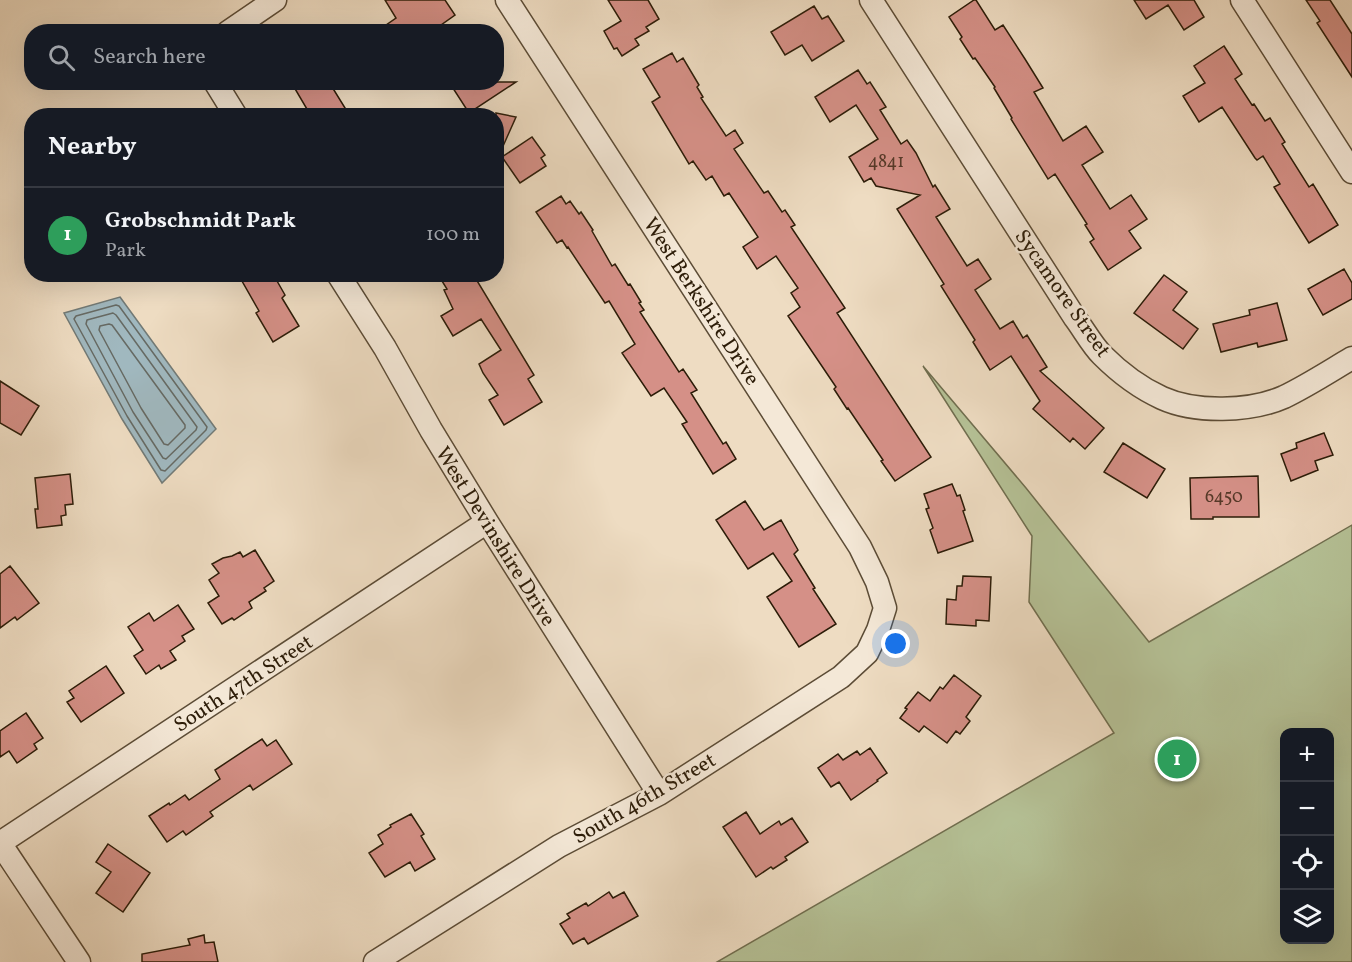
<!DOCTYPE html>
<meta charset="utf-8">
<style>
:root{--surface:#171b24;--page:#242831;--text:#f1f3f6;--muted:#9ea1a6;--line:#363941;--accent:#c59692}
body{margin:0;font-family:Vollkorn,serif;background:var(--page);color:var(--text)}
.controls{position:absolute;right:18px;bottom:18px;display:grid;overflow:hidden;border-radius:12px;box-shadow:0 6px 24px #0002}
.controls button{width:54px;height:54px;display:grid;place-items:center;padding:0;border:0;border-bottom:2px solid var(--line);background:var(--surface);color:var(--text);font:30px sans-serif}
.you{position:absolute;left:896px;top:644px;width:21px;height:21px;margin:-15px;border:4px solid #fff;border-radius:50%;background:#1a73e8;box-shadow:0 0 0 9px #1a73e833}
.badge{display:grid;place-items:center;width:39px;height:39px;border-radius:50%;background:var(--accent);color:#fff;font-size:20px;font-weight:700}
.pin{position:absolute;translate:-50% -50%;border:3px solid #fff;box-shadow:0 2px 6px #0006}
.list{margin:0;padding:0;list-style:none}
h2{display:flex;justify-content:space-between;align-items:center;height:78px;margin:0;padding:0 24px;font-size:26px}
h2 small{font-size:20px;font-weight:400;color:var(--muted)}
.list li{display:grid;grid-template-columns:39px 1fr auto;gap:18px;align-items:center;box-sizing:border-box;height:96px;padding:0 24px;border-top:2px solid var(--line)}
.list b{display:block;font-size:22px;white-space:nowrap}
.list p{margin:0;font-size:20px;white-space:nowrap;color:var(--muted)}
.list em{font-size:20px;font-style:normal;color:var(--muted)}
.icon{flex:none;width:33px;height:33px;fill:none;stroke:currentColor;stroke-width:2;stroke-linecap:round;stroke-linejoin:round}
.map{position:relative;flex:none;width:1352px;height:962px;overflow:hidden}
.search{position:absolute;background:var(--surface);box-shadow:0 6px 24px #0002;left:24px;top:24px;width:480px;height:66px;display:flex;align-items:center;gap:15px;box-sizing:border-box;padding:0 21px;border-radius:24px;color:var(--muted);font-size:22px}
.panel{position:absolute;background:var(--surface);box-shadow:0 6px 24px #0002;left:24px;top:108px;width:480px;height:174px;border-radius:24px}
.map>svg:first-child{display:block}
.green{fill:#b5c196;stroke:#706e4f;stroke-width:1.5;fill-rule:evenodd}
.water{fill:#a0b8bf;stroke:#727a76;stroke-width:1.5}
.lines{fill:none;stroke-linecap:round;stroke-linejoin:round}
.shore{stroke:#666a64;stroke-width:1.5}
.building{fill:#d59087;stroke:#2c1c08;stroke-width:1.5}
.minor-casing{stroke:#5c4c36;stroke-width:25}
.minor{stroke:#f4e8d7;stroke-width:22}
.labels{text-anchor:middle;stroke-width:5;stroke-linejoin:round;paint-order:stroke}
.number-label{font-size:18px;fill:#563928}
.street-label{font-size:21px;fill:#2c1c08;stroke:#f4e8d7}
</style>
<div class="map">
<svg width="1352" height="962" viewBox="0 0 1352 962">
<rect width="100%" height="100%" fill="#eedcc2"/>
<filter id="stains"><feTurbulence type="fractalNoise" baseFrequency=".00333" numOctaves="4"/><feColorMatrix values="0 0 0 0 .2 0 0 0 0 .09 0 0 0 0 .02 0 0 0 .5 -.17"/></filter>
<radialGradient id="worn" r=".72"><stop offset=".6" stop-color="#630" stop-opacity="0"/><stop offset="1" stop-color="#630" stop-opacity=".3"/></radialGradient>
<!-- green -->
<path class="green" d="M 923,366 L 1026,488 L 1149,642 L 1352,525 L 1352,962 L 717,962 L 1114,733 L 1029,602 L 1032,536 ZM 1284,732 L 1330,732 L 1330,940 L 1284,940 Z"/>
<!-- water -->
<path class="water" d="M 120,297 L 216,429 L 162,483 L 122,419 L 64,313 Z"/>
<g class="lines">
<!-- shore -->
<path class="shore" d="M 116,305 L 119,306 L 207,427 L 206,430 L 165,471 L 161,470 L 127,416 L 74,319 L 76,316 Z
M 113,313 L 116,315 L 197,427 L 196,430 L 166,459 L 163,458 L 133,412 L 86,324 L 87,320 Z
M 109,324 L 112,325 L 185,425 L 185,428 L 168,445 L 164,444 L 141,408 L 99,330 L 100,326 Z"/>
</g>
<!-- building -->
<path class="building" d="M 385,0 L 445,0 L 455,15 L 431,32 L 376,32 L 396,18 Z
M 608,0 L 648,0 L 659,19 L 646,27 L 649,31 L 635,39 L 639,45 L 622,56 L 617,48 L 614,49 L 604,31 L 621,21 Z
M 974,0 L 976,0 L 995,30 L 1003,25 L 1025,59 L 1043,88 L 1034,92 L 1063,141 L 1086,126 L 1103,152 L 1082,165 L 1110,209 L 1131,195 L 1147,219 L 1129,231 L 1141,248 L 1108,270 L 1090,242 L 1094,239 L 1085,225 L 1087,224 L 1055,174 L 1048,179 L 1011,119 L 1012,118 L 994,88 L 995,87 L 975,58 L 973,59 L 960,39 L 962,37 L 949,17 Z
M 1134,0 L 1194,0 L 1204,17 L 1184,30 L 1168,5 L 1146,19 Z
M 1306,0 L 1330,0 L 1352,34 L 1352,77 L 1317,23 L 1320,21 Z
M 814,6 L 822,19 L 828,16 L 844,41 L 812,61 L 802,45 L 785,55 L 771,32 Z
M 1224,46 L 1242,74 L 1235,79 L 1252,105 L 1254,104 L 1265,121 L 1270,118 L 1285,142 L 1282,144 L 1309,187 L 1313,184 L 1338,225 L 1309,243 L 1274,187 L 1280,184 L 1263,156 L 1257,160 L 1255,158 L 1222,107 L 1199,122 L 1183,96 L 1205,83 L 1194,66 Z
M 672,53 L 677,62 L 683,58 L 699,85 L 697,87 L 703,97 L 701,98 L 726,136 L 735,130 L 743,143 L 734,149 L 764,193 L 768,191 L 782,212 L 785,210 L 795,225 L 791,227 L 845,308 L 837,313 L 931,457 L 895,481 L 881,461 L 883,460 L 848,408 L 847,409 L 834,389 L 836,387 L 788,316 L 800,307 L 791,293 L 798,288 L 776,256 L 757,269 L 743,247 L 758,237 L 729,193 L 724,196 L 712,176 L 706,180 L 693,161 L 689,164 L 652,102 L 660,97 L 643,69 Z
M 858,70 L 867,84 L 870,82 L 886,107 L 880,110 L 901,144 L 907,140 L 916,153 L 933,187 L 935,185 L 950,209 L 936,217 L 967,266 L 978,259 L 991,279 L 975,290 L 1000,329 L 1013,321 L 1023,338 L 1027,335 L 1047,367 L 1040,371 L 1104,428 L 1085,449 L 1073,438 L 1070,442 L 1033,409 L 1040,401 L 1011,356 L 990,370 L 973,342 L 975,340 L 941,286 L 944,284 L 897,209 L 920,195 L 876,186 L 871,178 L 864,182 L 849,157 L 878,139 L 856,105 L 830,122 L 815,97 Z
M 291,82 L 329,82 L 350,116 L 311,116 Z
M 449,82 L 516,82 L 469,113 Z
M 496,113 L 516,117 L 496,162 Z
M 532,137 L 545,155 L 541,158 L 546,166 L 520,183 L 502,157 Z
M 561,196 L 566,204 L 570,201 L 579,214 L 581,212 L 593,230 L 592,231 L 612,266 L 615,264 L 628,285 L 630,284 L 641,302 L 639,303 L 644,310 L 640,312 L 679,372 L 683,369 L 697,390 L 691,393 L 723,444 L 726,442 L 736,459 L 713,474 L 682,424 L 687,422 L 664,388 L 651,396 L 622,353 L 635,344 L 609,301 L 605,303 L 568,247 L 567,248 L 562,240 L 557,243 L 536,212 Z
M 1344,269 L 1352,283 L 1352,299 L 1323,315 L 1308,289 Z
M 238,274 L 273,274 L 285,295 L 282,298 L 299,326 L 273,342 L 256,313 L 259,311 Z
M 453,274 L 473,274 L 534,375 L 528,379 L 542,402 L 504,425 L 489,400 L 498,395 L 483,373 L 479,364 L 501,350 L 481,319 L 453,336 L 441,316 L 453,309 L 444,290 L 447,289 L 442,281 Z
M 1164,275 L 1187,292 L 1173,310 L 1198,329 L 1183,349 L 1134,313 Z
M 1277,303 L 1287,340 L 1258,347 L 1257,343 L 1221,352 L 1213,324 L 1250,315 L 1249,310 Z
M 0,381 L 39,406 L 21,435 L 0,423 Z
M 1324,433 L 1333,455 L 1315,461 L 1318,470 L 1291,481 L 1281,454 L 1297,448 L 1296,443 Z
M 1123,443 L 1165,469 L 1147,498 L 1104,472 Z
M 70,474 L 73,504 L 65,505 L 66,515 L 61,516 L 62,525 L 37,528 L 35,509 L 38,509 L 35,478 Z
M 1258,476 L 1259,517 L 1213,517 L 1213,519 L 1191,519 L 1190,478 Z
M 952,484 L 957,496 L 960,495 L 965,510 L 963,511 L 973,541 L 938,553 L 930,530 L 933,528 L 926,509 L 929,508 L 924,494 Z
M 745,501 L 764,530 L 781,520 L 798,550 L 794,554 L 815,588 L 813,589 L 836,624 L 799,647 L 767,597 L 792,581 L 773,553 L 748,569 L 716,520 Z
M 255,550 L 274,581 L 264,588 L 266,591 L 249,602 L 252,608 L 234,620 L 232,618 L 222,624 L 208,603 L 219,596 L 209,580 L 219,573 L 212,564 L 223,558 L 232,556 L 240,552 L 243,557 Z
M 10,566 L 39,603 L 17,620 L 15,617 L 0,628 L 0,574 Z
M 963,576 L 991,577 L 989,621 L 976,620 L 976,626 L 946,624 L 947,599 L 956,600 L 957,586 L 962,586 Z
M 178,605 L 194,629 L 182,636 L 185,641 L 170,651 L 176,660 L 161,669 L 159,665 L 146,674 L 134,656 L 143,650 L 128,627 L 149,613 L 154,621 Z
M 106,666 L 124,693 L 81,722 L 67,702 L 74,698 L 69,691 Z
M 954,675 L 981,696 L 966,717 L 970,721 L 960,734 L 956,731 L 947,743 L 924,726 L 919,732 L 900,718 L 907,709 L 905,708 L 918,692 L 930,701 L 940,687 L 943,689 Z
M 26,713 L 43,738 L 34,744 L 37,749 L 17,763 L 9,751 L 0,757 L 0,731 Z
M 262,739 L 267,746 L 276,740 L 292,764 L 253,790 L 250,785 L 210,812 L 213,816 L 186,835 L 183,831 L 167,842 L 149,816 L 169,803 L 170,805 L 185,795 L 189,800 L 220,779 L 215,770 Z
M 870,748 L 887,773 L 877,780 L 878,781 L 851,800 L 839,782 L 831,787 L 818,768 L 838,754 L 843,760 L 857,751 L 860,755 Z
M 746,812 L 760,834 L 779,821 L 781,825 L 792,818 L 808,842 L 785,857 L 787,860 L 773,869 L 771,867 L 756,877 L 723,827 Z
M 411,814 L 424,834 L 421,836 L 435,859 L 415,871 L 410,862 L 385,877 L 369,853 L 383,844 L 378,835 L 391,827 L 390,825 Z
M 108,844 L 150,873 L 123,912 L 96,893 L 111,872 L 96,862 Z
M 609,892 L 613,898 L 624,892 L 638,916 L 588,944 L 584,938 L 573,944 L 560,924 L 570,918 L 567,914 L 586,903 L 588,906 Z
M 204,935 L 205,943 L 214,942 L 218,962 L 142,962 L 142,954 L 190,945 L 188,939 Z"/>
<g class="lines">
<!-- minor casing -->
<g class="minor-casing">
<path id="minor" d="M 871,0 L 1075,318 C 1084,330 1092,345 1102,355 C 1119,372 1140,388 1162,398 C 1195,413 1250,412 1284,397 C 1307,386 1330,371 1352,358
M 1242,0 L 1352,172
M 228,32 L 275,0
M 215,82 L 236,116
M 338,274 L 385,348 L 431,430 L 487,522 L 659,794
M 0,843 L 487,522
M 0,843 L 79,962
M 375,962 L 559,846 L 659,794 L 841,677 L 867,653 L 878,630 L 885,608 L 877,582 L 860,547 L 507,0"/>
</g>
<!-- minor -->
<use href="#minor" class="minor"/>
</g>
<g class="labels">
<!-- number labels -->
<g class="number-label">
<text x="886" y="167">4841</text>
<text x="1224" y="502">6450</text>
</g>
<!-- street labels -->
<g class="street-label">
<text transform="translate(1063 293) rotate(55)" y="7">Sycamore Street</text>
<text transform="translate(702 301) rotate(57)" y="7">West Berkshire Drive</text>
<text transform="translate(496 536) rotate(58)" y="7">West Devinshire Drive</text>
<text transform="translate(243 683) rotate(-33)" y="7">South 47th Street</text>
<text transform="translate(644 798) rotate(-30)" y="7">South 46th Street</text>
</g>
</g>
<rect width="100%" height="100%" filter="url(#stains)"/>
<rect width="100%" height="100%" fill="url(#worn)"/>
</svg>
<div class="controls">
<button>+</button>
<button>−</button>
<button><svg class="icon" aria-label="locate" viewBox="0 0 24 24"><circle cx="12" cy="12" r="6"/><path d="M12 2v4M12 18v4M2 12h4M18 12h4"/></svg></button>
<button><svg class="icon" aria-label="layers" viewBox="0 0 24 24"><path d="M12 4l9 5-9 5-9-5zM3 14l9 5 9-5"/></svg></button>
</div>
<div class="you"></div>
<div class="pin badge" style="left:1177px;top:759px;background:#2e9e5b">1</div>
<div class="search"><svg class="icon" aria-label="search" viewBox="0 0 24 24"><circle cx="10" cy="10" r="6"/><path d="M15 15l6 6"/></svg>Search here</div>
<section class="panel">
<h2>Nearby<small></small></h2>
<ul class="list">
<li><span class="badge" style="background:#2e9e5b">1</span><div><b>Grobschmidt Park</b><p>Park</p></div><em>100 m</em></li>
</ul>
</section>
</div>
